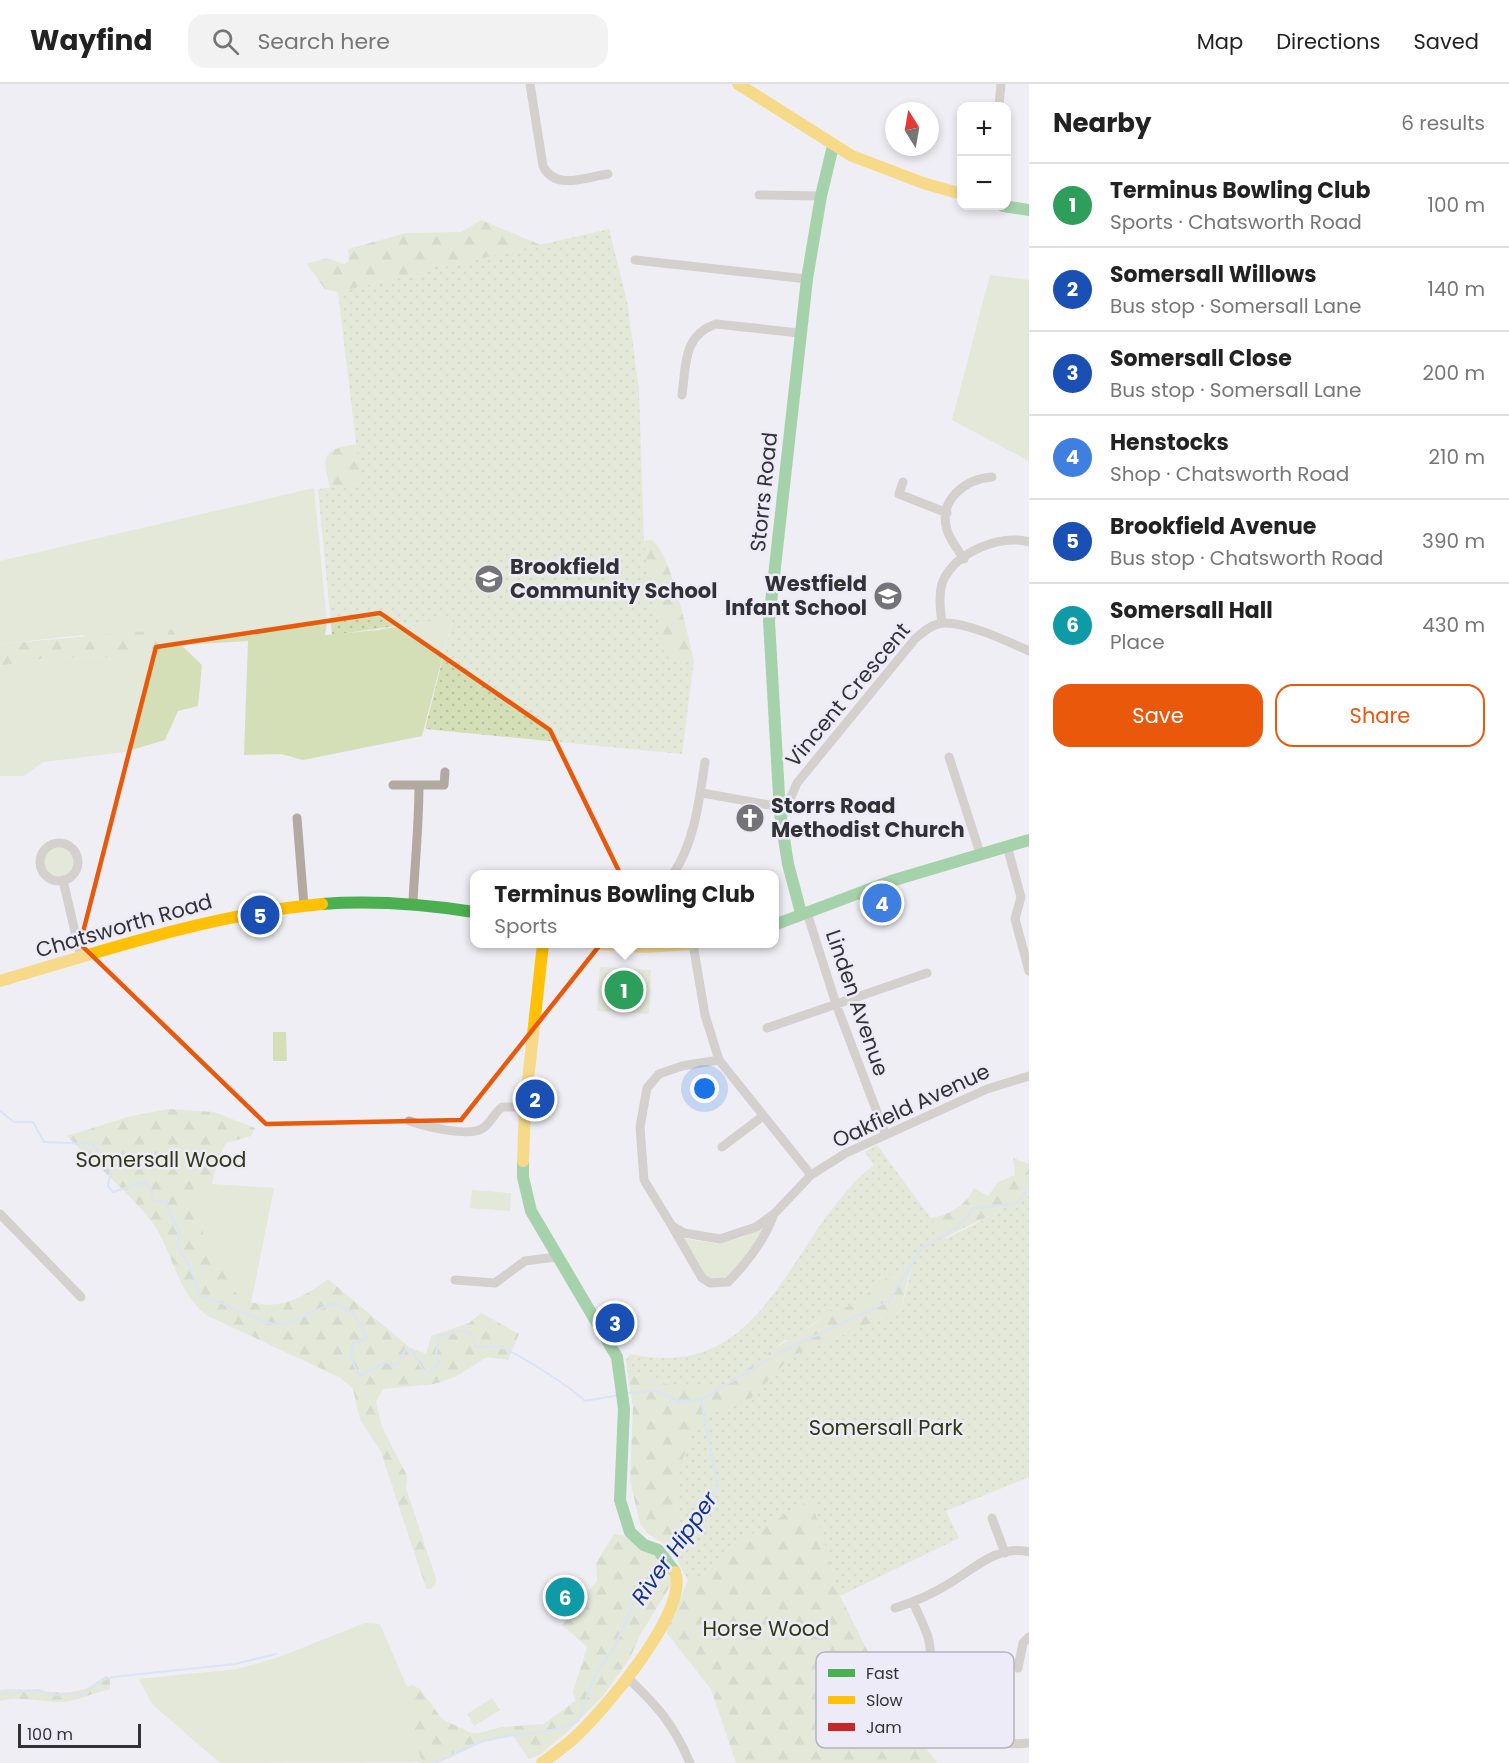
<!DOCTYPE html>
<meta charset="utf-8">
<style>
:root{--surface:#fff;--page:#f2f2f2;--text:#222;--muted:#767676;--line:#e0e0e0;--accent:#ea580c}
body{margin:0;font-family:Poppins,sans-serif;background:var(--page);color:var(--text)}
.controls{position:absolute;right:18px;top:18px;display:grid;overflow:hidden;border-radius:12px;box-shadow:0 3px 9px #0003}
.controls button{width:54px;height:54px;display:grid;place-items:center;padding:0;border:0;border-bottom:2px solid var(--line);background:var(--surface);color:var(--text);font:30px sans-serif}
.compass{position:absolute;left:885px;top:18px;width:54px;height:54px;border-radius:50%;background:var(--surface);box-shadow:0 3px 9px #0003;rotate:349deg}
.scale{position:absolute;left:18px;bottom:15px;width:123px;box-sizing:border-box;padding-left:6px;border:3px solid #323135;border-top:0;font-size:16px;line-height:21px;white-space:nowrap;color:#323135;-webkit-text-stroke:4px #edebf7;paint-order:stroke}
.you{position:absolute;left:705px;top:1005px;width:21px;height:21px;margin:-15px;border:4px solid #fff;border-radius:50%;background:#1a73e8;box-shadow:0 0 0 9px #1a73e833}
.badge{display:grid;place-items:center;width:39px;height:39px;border-radius:50%;background:var(--accent);color:#fff;font-size:20px;font-weight:700}
.pin{position:absolute;translate:-50% -50%;border:3px solid #fff;box-shadow:0 2px 6px #0006}
.popup{position:absolute;left:470px;top:786px;width:309px;height:78px;box-sizing:border-box;display:grid;place-content:center;border-radius:12px;background:var(--surface);filter:drop-shadow(0 2px 4px #0005);font-size:20px;white-space:nowrap;color:var(--muted)}
.popup b{font-size:22px;color:var(--text)}
.popup::after{content:'';position:absolute;left:50%;top:100%;margin-left:-12px;border:12px solid transparent;border-top-color:var(--surface)}
.list{margin:0;padding:0;list-style:none}
h2{display:flex;justify-content:space-between;align-items:center;height:78px;margin:0;padding:0 24px;font-size:26px}
h2 small{font-size:20px;font-weight:400;color:var(--muted)}
.list li{display:grid;grid-template-columns:39px 1fr auto;gap:18px;align-items:center;box-sizing:border-box;height:84px;padding:0 24px;border-top:2px solid var(--line)}
.list b{display:block;font-size:22px;white-space:nowrap}
.list p{margin:0;font-size:20px;white-space:nowrap;color:var(--muted)}
.list em{font-size:20px;font-style:normal;color:var(--muted)}
.actions{display:flex;gap:12px;padding:18px 24px}
.actions a{flex:1;padding:14px 0;border:2px solid var(--accent);border-radius:18px;text-align:center;font-size:21px;color:var(--accent)}
.actions .main{background:var(--accent);color:#fff}
.icon{flex:none;width:33px;height:33px;fill:none;stroke:currentColor;stroke-width:2;stroke-linecap:round;stroke-linejoin:round}
.map{position:relative;flex:none;width:1029px;height:1679px;overflow:hidden}
header{display:flex;align-items:center;gap:36px;box-sizing:border-box;height:84px;padding:0 30px;background:var(--surface);border-bottom:2px solid var(--line)}
header strong{font-size:28px}
nav{display:flex;gap:33px;margin-inline-start:auto;font-size:21px}
.search{width:420px;height:54px;background:var(--page);display:flex;align-items:center;gap:15px;box-sizing:border-box;padding:0 21px;border-radius:18px;color:var(--muted);font-size:22px}
main{display:flex}
aside{flex:1;background:var(--surface)}
.map>svg:first-child{display:block}
.green{fill:#d5dfb7}
.forest{fill:url(#forest-firs)}
.park{fill:url(#park-dots)}
.lines{fill:none;stroke-linecap:round;stroke-linejoin:round}
.stream{stroke:#c4d5f8;stroke-width:2}
.street{stroke:#b2aaa1;stroke-width:9}
.fast{stroke:#4caf50;stroke-width:12}
.slow{stroke:#ffc107;stroke-width:12}
.marked{fill:none;stroke:#e8590c;stroke-width:4.5;stroke-linejoin:round}
.labels{text-anchor:middle;stroke-width:5;stroke-linejoin:round;paint-order:stroke}
.street-label{font-size:21px;fill:#323135;stroke:#edebf7}
.poi-label{font-size:21px;font-weight:bold;fill:#323135;stroke:#edebf7;text-anchor:start}
.park-label{font-size:21px;fill:#313912;stroke:#edebf7}
.water-label{font-size:22px;font-style:italic;fill:#14348c;stroke:#edebf7}
.key{fill:#edebf7;stroke:#b5b3bd;stroke-width:1.5}
.key-label{font-size:16px;fill:#323135}
</style>
<header>
<strong>Wayfind</strong>
<div class="search"><svg class="icon" aria-label="search" viewBox="0 0 24 24"><circle cx="10" cy="10" r="6"/><path d="M15 15l6 6"/></svg>Search here</div>
<nav><a>Map</a><a>Directions</a><a>Saved</a></nav>
</header>
<main>
<div class="map">
<svg width="1029" height="1679" viewBox="0 0 1029 1679">
<defs>
<pattern id="forest-firs" width="22" height="20" patternUnits="userSpaceOnUse" patternTransform="scale(1.5)"><rect width="22" height="20" fill="#d5dfb7"/><path d="M5 1l3.5 6h-7zM16 11l3.5 6h-7z" fill="#b7c09e"/></pattern>
<pattern id="park-dots" width="8" height="8" patternUnits="userSpaceOnUse" patternTransform="scale(1.5)"><rect width="8" height="8" fill="#d5dfb7"/><path d="M2 2h.1M6 6h.1" fill="none" stroke="#b7c09e" stroke-width="1.8" stroke-linecap="round"/></pattern>
</defs>
<rect width="100%" height="100%" fill="#efeef4"/>
<!-- green -->
<path class="green" d="M 990,191 L 1029,196 L 1029,377 L 952,336 Z
M 314,404 L 327,539 L 325,551 L 378,546 L 453,533 L 422,652 L 303,676 L 281,670 L 244,671 L 248,557 L 181,561 L 202,581 L 198,622 L 178,627 L 165,656 L 125,668 L 43,678 L 24,692 L 0,692 L 0,582 L 46,574 L 123,573 L 83,551 L 0,560 L 0,477 Z
M44 778a15 15 0 1 1 30 0a15 15 0 1 1-30 0Z
M 600,883 L 651,886 L 649,930 L 597,927 Z
M 273,948 L 286,948 L 287,977 L 273,977 Z
M 212,1100 L 274,1104 L 251,1219 L 238,1214 L 229,1190 L 213,1182 L 193,1113 Z
M 472,1106 L 511,1109 L 510,1127 L 470,1124 Z
M 763,1142 L 766,1145 C 755,1159 724,1216 703,1191 C 694,1180 688,1166 681,1154 L 718,1160 L 743,1153 Z
M 365,1539 L 380,1540 L 407,1603 L 403,1611 L 422,1678 L 220,1679 L 152,1620 L 139,1595 L 237,1585 L 279,1573 Z
M 492,1614 L 500,1626 L 474,1642 L 467,1630 Z"/>
<!-- forest -->
<path class="forest" d="M 481,136 L 541,161 L 338,208 L 325,205 L 307,180 L 327,174 L 344,180 L 349,177 L 348,165 L 406,149 L 461,148 Z
M 357,360 L 361,400 L 330,404 C 322,371 321,366 357,360 Z
M 652,456 C 672,472 687,549 694,576 L 681,578 L 665,575 L 644,457 Z
M 171,545 C 178,552 181,558 176,568 L 123,573 L 46,574 L 0,582 L 0,560 Z
M 168,1025 L 214,1028 L 255,1044 L 251,1052 L 226,1059 L 218,1075 L 212,1100 L 193,1113 L 213,1182 L 229,1190 L 238,1214 C 274,1229 299,1217 328,1195 L 409,1263 L 426,1270 L 431,1252 L 469,1239 L 481,1229 L 519,1250 L 508,1276 L 487,1273 L 457,1292 L 434,1300 L 383,1305 L 376,1318 L 382,1343 L 407,1392 L 406,1404 L 436,1495 L 435,1502 L 430,1505 L 426,1504 L 381,1368 L 360,1335 L 353,1305 L 339,1293 L 208,1232 C 176,1210 174,1168 152,1138 C 128,1107 94,1080 67,1052 L 128,1033 Z
M 1013,1074 L 1029,1080 L 1029,1112 C 995,1134 937,1147 914,1182 C 906,1193 904,1214 901,1227 L 792,1272 L 751,1315 L 716,1327 L 676,1415 L 680,1444 L 670,1463 L 649,1451 L 640,1440 L 634,1414 L 630,1396 L 633,1323 L 628,1292 L 645,1291 L 676,1304 L 702,1301 L 770,1267 L 812,1242 L 828,1228 L 853,1221 L 929,1134 C 949,1132 965,1122 974,1104 L 988,1112 L 998,1098 L 1015,1091 Z
M 811,1414 L 840,1512 L 903,1637 L 938,1679 L 736,1679 L 711,1605 L 666,1548 L 688,1496 L 704,1491 L 724,1467 Z
M 614,1450 C 624,1450 627,1454 635,1459 C 656,1473 663,1473 672,1499 L 640,1551 L 630,1574 L 603,1612 L 566,1649 L 539,1671 L 529,1675 L 513,1652 L 483,1658 L 438,1679 L 422,1679 L 403,1611 L 404,1604 L 412,1601 L 420,1605 L 442,1635 L 471,1649 L 479,1649 L 502,1643 L 544,1640 L 575,1617 L 573,1608 L 587,1563 L 562,1541 L 597,1497 L 596,1479 Z
M 106,1592 L 110,1595 L 110,1605 C 92,1609 75,1619 56,1618 C 36,1617 20,1612 0,1617 L 0,1606 C 27,1602 56,1613 82,1606 C 90,1604 98,1596 106,1592 Z"/>
<!-- park -->
<path class="park" d="M 609,145 L 628,222 L 639,307 L 644,457 L 665,574 L 681,578 L 694,576 L 682,670 L 425,645 L 453,534 L 332,551 L 318,405 L 361,400 L 338,208 Z
M 877,1061 L 946,1155 L 1029,1112 L 1029,1393 L 946,1427 L 959,1454 L 840,1512 L 811,1415 L 724,1467 L 704,1491 L 688,1496 L 670,1463 L 680,1444 L 676,1415 L 677,1392 L 692,1347 L 716,1327 L 751,1314 L 792,1272 L 901,1227 L 912,1184 L 895,1187 L 853,1221 L 828,1228 L 793,1256 L 785,1256 L 742,1290 L 715,1305 L 702,1301 L 676,1304 L 645,1291 L 628,1292 L 626,1276 L 630,1270 C 770,1301 788,1147 874,1081 L 865,1068 Z"/>
<g class="lines">
<!-- stream -->
<path class="stream" d="M 0,1027 L 14,1038 L 33,1038 L 44,1058 L 92,1060 L 102,1072 L 113,1074 L 108,1102 L 113,1108 L 144,1098 L 150,1104 L 154,1117 L 166,1118 L 169,1129 L 180,1147 L 177,1162 L 192,1186 L 199,1212 C 223,1215 262,1243 282,1240 C 299,1236 317,1225 334,1219 L 354,1230 L 368,1254 L 353,1259 L 351,1274 L 359,1292 L 386,1278 L 396,1282 L 406,1265 L 412,1267 L 423,1286 L 429,1288 L 439,1279 L 436,1271 L 439,1252 L 462,1247 L 472,1250 L 476,1263 C 484,1265 491,1260 499,1263 C 516,1267 573,1305 585,1317 L 619,1311
M 628,1309 L 656,1307 L 680,1318 L 701,1316
M 668,1472 L 718,1404 L 701,1316 L 781,1268 L 889,1217 L 921,1165 L 958,1143 L 974,1124 L 1016,1120 L 1029,1104
M 0,1609 L 39,1606 L 50,1611 L 83,1610 L 101,1596 L 113,1593 L 235,1580 L 276,1570
M 433,1679 C 450,1674 465,1663 481,1658 C 513,1647 549,1652 578,1637 L 596,1589 L 614,1564 L 634,1519 L 663,1479"/>
<!-- street -->
<path class="street" d="M 530,0 L 543,82 C 555,107 586,93 608,90
M 999,22 L 1001,0
M 759,111 L 821,112
M 635,176 L 807,195
M 682,311 C 686,281 683,251 716,240 L 800,249
M 903,398 L 899,410 L 947,429
M 964,475 C 958,466 950,456 947,446 C 938,416 965,395 992,393
M 942,539 C 940,526 938,509 943,497 C 956,468 1000,450 1029,458
M 949,673 L 980,769
M 393,701 L 444,701 L 445,688
M 702,709 L 781,723
M 297,734 L 304,822
M 782,734 L 797,699 L 915,555 C 923,548 932,540 943,539 C 967,538 1007,557 1029,567
M40 778a19 19 0 1 1 38 0a19 19 0 1 1-38 0Z
M 1007,762 L 1021,813 L 1015,835 L 1029,887
M 673,790 C 695,758 699,716 705,678
M 63,796 L 81,874
M 413,817 C 415,778 419,740 419,701
M 809,835 L 836,920 L 885,1049
M 693,860 L 705,931 L 719,976 L 811,1091
M 767,944 L 927,889
M 719,976 L 682,982 L 659,990 L 647,1004 L 640,1043 L 644,1096 L 672,1142 L 684,1149 L 720,1155 L 756,1143 L 774,1130 L 811,1091 L 846,1069 L 987,1005 L 1029,992
M 409,1037 C 424,1042 470,1054 483,1044 C 491,1039 494,1029 502,1023 L 525,1023
M 722,1063 L 763,1032
M 0,1130 L 81,1213
M 673,1144 L 702,1194 L 710,1199 L 728,1198 C 747,1179 765,1155 774,1130
M 455,1196 L 495,1199 L 525,1177 L 556,1173
M 992,1434 L 1005,1469
M 913,1518 C 918,1530 924,1541 928,1553 C 932,1567 930,1584 935,1598 C 951,1636 987,1665 1029,1659
M 895,1524 C 914,1518 933,1510 950,1499 C 974,1485 998,1460 1029,1468
M 1018,1584 L 1023,1559 L 1029,1553
M 627,1593 C 658,1623 673,1639 690,1679"/>
<!-- fast -->
<path class="fast" d="M 1003,122 L 1029,126
M 322,820 C 374,816 423,820 474,828
M 801,829 L 788,780 L 780,729 L 769,537 L 807,195 L 821,112 L 833,62
M 774,841 L 891,797 L 1029,756
M 523,1077 L 523,1093 L 531,1127 L 617,1273 L 624,1325 L 620,1416 L 630,1448 L 644,1461 L 658,1466 L 675,1488"/>
<!-- slow -->
<path class="slow" d="M 738,0 L 852,72 L 926,100 L 962,110
M 601,860 L 646,863 L 690,860
M 0,897 C 106,866 212,830 322,820
M 523,1077 L 525,1023 L 543,860
M 542,1679 C 552,1672 562,1664 572,1656 C 601,1630 690,1527 675,1488"/>
</g>
<!-- marked area -->
<path d="M0 0H1029V1679H0ZM 380,529 L 550,646 L 634,818 L 461,1036 L 266,1040 L 80,860 L 156,563 Z" fill="#efeef4" fill-opacity=".55" fill-rule="evenodd"/>
<path class="marked" d="M 380,529 L 550,646 L 634,818 L 461,1036 L 266,1040 L 80,860 L 156,563 Z"/>
<!-- icons -->
<defs>
<g id="school-disc" transform="scale(1.5)"><circle r="9.5" fill="#747378" stroke="#edebf7"/><path d="M0-5L7-2L0 1L-7-2ZM-4 1L0 2.5L4 1V4Q0 6-4 4Z" fill="#fff"/></g>
<g id="church-disc" transform="scale(1.5)"><circle r="9.5" fill="#747378" stroke="#edebf7"/><path d="M-1.2-6h2.4v3.5h3.3v2.4h-3.3V6h-2.4V-.1h-3.3v-2.4h3.3Z" fill="#fff"/></g>
</defs>
<g fill-rule="evenodd">
<use href="#school-disc" x="489" y="495"/>
<use href="#school-disc" x="888" y="512"/>
<use href="#church-disc" x="750" y="734"/>
</g>
<g class="labels">
<!-- street labels -->
<g class="street-label">
<text transform="translate(764 408) rotate(-84)" y="7">Storrs Road</text>
<text transform="translate(848 611) rotate(-50)" y="7">Vincent Crescent</text>
<text transform="translate(124 842) rotate(-16)" y="7">Chatsworth Road</text>
<text transform="translate(857 919) rotate(71)" y="7">Linden Avenue</text>
<text transform="translate(911 1022) rotate(-25)" y="7">Oakfield Avenue</text>
</g>
<!-- poi labels -->
<g class="poi-label">
<text x="510" y="490">Brookfield<tspan x="510" dy="24">Community School</tspan></text>
<text x="867" y="507" text-anchor="end">Westfield<tspan x="867" dy="24">Infant School</tspan></text>
<text x="771" y="729">Storrs Road<tspan x="771" dy="24">Methodist Church</tspan></text>
</g>
<!-- park labels -->
<g class="park-label">
<text x="161" y="1083">Somersall Wood</text>
<text x="886" y="1351">Somersall Park</text>
<text x="766" y="1552">Horse Wood</text>
</g>
<!-- water labels -->
<g class="water-label">
<text transform="translate(674 1464) rotate(-55)" y="8">River Hipper</text>
</g>
</g>
<!-- legend -->
<rect x="816" y="1568" width="198" height="96" rx="9" class="key"/>
<rect x="828" y="1585" width="27" height="8" fill="#4caf50"/>
<rect x="828" y="1612" width="27" height="8" fill="#ffc107"/>
<rect x="828" y="1639" width="27" height="8" fill="#c62828"/>
<g class="key-label">
<text x="866" y="1595">Fast</text>
<text x="866" y="1622">Slow</text>
<text x="866" y="1649">Jam</text>
</g>
</svg>
<div class="controls">
<button>+</button>
<button>−</button>
</div>
<svg class="compass" viewBox="-18 -18 36 36"><path d="M0-13l5 13h-10z" fill="#e53935"/><path d="M0 13l5-13h-10z" fill="#767676"/></svg>
<div class="scale">100 m</div>
<div class="you"></div>
<div class="pin badge" style="left:624px;top:906px;background:#2e9e5b">1</div>
<div class="popup"><b>Terminus Bowling Club</b>Sports</div>
<div class="pin badge" style="left:535px;top:1015px;background:#1a4fb4">2</div>
<div class="pin badge" style="left:615px;top:1239px;background:#1a4fb4">3</div>
<div class="pin badge" style="left:882px;top:819px;background:#3f7fe0">4</div>
<div class="pin badge" style="left:260px;top:831px;background:#1a4fb4">5</div>
<div class="pin badge" style="left:565px;top:1513px;background:#0f9aa8">6</div>
</div>
<aside>
<h2>Nearby<small>6 results</small></h2>
<ul class="list">
<li><span class="badge" style="background:#2e9e5b">1</span><div><b>Terminus Bowling Club</b><p>Sports · Chatsworth Road</p></div><em>100 m</em></li>
<li><span class="badge" style="background:#1a4fb4">2</span><div><b>Somersall Willows</b><p>Bus stop · Somersall Lane</p></div><em>140 m</em></li>
<li><span class="badge" style="background:#1a4fb4">3</span><div><b>Somersall Close</b><p>Bus stop · Somersall Lane</p></div><em>200 m</em></li>
<li><span class="badge" style="background:#3f7fe0">4</span><div><b>Henstocks</b><p>Shop · Chatsworth Road</p></div><em>210 m</em></li>
<li><span class="badge" style="background:#1a4fb4">5</span><div><b>Brookfield Avenue</b><p>Bus stop · Chatsworth Road</p></div><em>390 m</em></li>
<li><span class="badge" style="background:#0f9aa8">6</span><div><b>Somersall Hall</b><p>Place</p></div><em>430 m</em></li>
</ul>
<div class="actions"><a class="main">Save</a><a>Share</a></div>
</aside>
</main>
